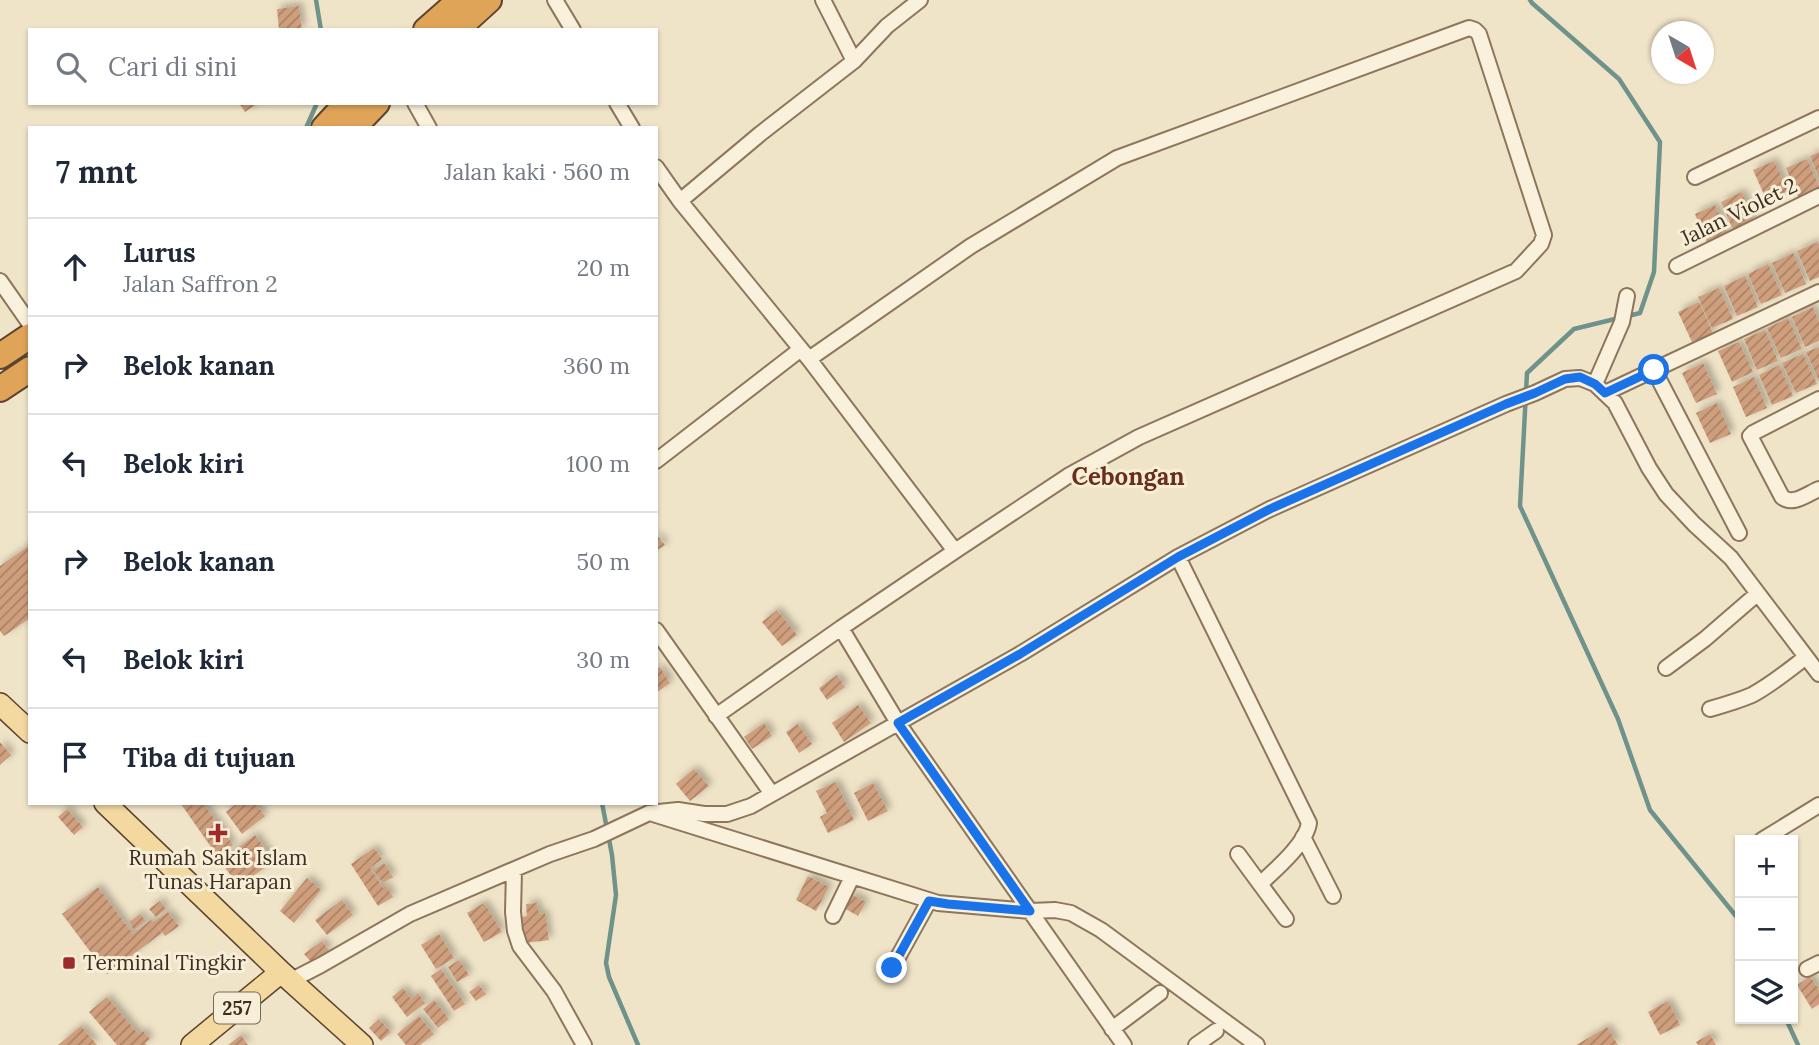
<!DOCTYPE html>
<html lang="id">
<meta charset="utf-8">
<style>
:root{--surface:#fff;--page:#f6f6f7;--text:#1f2937;--muted:#747a83;--line:#e0e1e3}
body{margin:0;font-family:Lora,serif;background:var(--page);color:var(--text)}
.controls{position:absolute;right:21px;bottom:21px;display:grid;overflow:hidden;border-radius:0px;box-shadow:0 2px 5px #0004}
.controls button{width:63px;height:63px;display:grid;place-items:center;padding:0;border:0;border-bottom:2px solid var(--line);background:var(--surface);color:var(--text);font:35px sans-serif}
.compass{position:absolute;left:1651px;top:21px;width:63px;height:63px;border-radius:50%;background:var(--surface);box-shadow:0 2px 5px #0004;rotate:141deg}
.stop{position:absolute;width:21px;height:21px;margin:-16px;border:5px solid #1a73e8;border-radius:50%;background:#fff}
.stop.end{background:#1a73e8;border-color:#fff;box-shadow:0 2px 7px #0008}
.list{margin:0;padding:0;list-style:none}
h2{display:flex;justify-content:space-between;align-items:center;height:91px;margin:0;padding:0 28px;font-size:30px}
h2 small{font-size:23px;font-weight:400;color:var(--muted)}
.list li{display:grid;grid-template-columns:46px 1fr auto;gap:21px;align-items:center;box-sizing:border-box;height:98px;padding:0 28px;border-top:2px solid var(--line)}
.list b{display:block;font-size:26px;white-space:nowrap}
.list p{margin:0;font-size:23px;white-space:nowrap;color:var(--muted)}
.list em{font-size:23px;font-style:normal;color:var(--muted)}
.icon{flex:none;width:38px;height:38px;fill:none;stroke:currentColor;stroke-width:2;stroke-linecap:round;stroke-linejoin:round}
.map{position:relative;flex:none;width:1819px;height:1045px;overflow:hidden}
.search{position:absolute;background:var(--surface);box-shadow:0 2px 5px #0004;left:28px;top:28px;width:630px;height:77px;display:flex;align-items:center;gap:18px;box-sizing:border-box;padding:0 24px;border-radius:0px;color:var(--muted);font-size:26px}
.panel{position:absolute;background:var(--surface);box-shadow:0 2px 5px #0004;left:28px;top:126px;width:630px;height:679px;border-radius:0px}
.map>svg:first-child{display:block}
.lines{fill:none;stroke-linecap:round;stroke-linejoin:round}
.stream{stroke:#6f938a;stroke-width:4.5}
.building{fill:url(#building-hatch);filter:url(#shadow)}
.street-casing{stroke:#8d765c;stroke-width:18}
.primary-casing{stroke:#5b4430;stroke-width:24}
.highway-casing{stroke:#5b4430;stroke-width:28}
.street{stroke:#faf1dc;stroke-width:14}
.primary{stroke:#f3d9a0;stroke-width:21}
.highway{stroke:#e0a458;stroke-width:24}
.route{stroke:#1a73e8;stroke-width:9}
.poi-dot{fill:#9e2a2b;stroke:#f7eed8;stroke-width:2.5}
.labels{text-anchor:middle;stroke-width:6;stroke-linejoin:round;paint-order:stroke}
.shield{fill:#f7eed8;stroke:#756857;stroke-width:2}
.shield-label{font-size:19px;font-weight:bold;fill:#3d2e20}
.street-label{font-size:21px;fill:#3d2e20;stroke:#f7eed8}
.poi-label{font-size:21px;fill:#3d2e20;stroke:#f7eed8}
.quarter-label{font-size:24px;font-weight:bold;fill:#6b2e1e;stroke:#f7eed8}
</style>
<div class="map">
<svg width="1819" height="1045" viewBox="0 0 1819 1045">
<defs>
<pattern id="building-hatch" width="6" height="6" patternUnits="userSpaceOnUse" patternTransform="scale(1.75)"><rect width="6" height="6" fill="#cf9f7d"/><path d="M-1 1l2-2M0 6l6-6M5 7l2-2" fill="none" stroke="#a98266"/></pattern>
<filter id="shadow"><feDropShadow dx="4" dy="-4" stdDeviation="3.5" flood-color="#0004"/></filter>
</defs>
<rect width="100%" height="100%" fill="#f0e4c8"/>
<g class="lines">
<!-- stream -->
<path class="stream" d="M 316,0 L 321,30
M 1530,0 L 1532,3 L 1619,79 L 1660,142 L 1654,272 L 1640,313 L 1628,316
M 306,128 L 317,103
M 1619,318 L 1574,329 L 1527,373 L 1520,506 L 1618,719 L 1650,810 L 1740,921
M 602,803 L 612,855 L 616,895 L 606,963 L 609,977 L 638,1045
M 1786,1019 L 1798,1045"/>
</g>
<!-- building -->
<path class="building" d="M 299,6 L 302,30 L 279,30 L 277,9 Z
M 239,103 L 258,103 L 245,112 Z
M 1819,152 L 1819,178 L 1810,156 Z
M 1807,159 L 1819,186 L 1819,190 L 1799,199 L 1786,168 Z
M 1774,161 L 1788,191 L 1767,201 L 1753,170 Z
M 1742,192 L 1755,223 L 1734,232 L 1721,202 Z
M 1715,205 L 1729,236 L 1708,245 L 1695,214 Z
M 1818,242 L 1819,245 L 1819,277 L 1810,281 L 1797,251 Z
M 1793,253 L 1806,284 L 1785,293 L 1772,263 Z
M 1768,264 L 1782,295 L 1761,304 L 1748,274 Z
M 1745,276 L 1758,307 L 1737,316 L 1724,286 Z
M 1719,288 L 1733,319 L 1712,328 L 1698,297 Z
M 1699,302 L 1713,333 L 1692,342 L 1678,312 Z
M 1813,307 L 1819,322 L 1819,341 L 1805,347 L 1792,317 Z
M 1788,318 L 1802,349 L 1781,358 L 1767,328 Z
M 1765,330 L 1778,361 L 1757,370 L 1744,339 Z
M 1739,342 L 1753,372 L 1732,382 L 1718,351 Z
M 1819,347 L 1819,381 L 1806,352 Z
M 1803,354 L 1817,384 L 1796,393 L 1782,363 Z
M 1703,363 L 1717,394 L 1696,403 L 1682,373 Z
M 1779,365 L 1793,396 L 1772,405 L 1759,375 Z
M 1754,377 L 1767,408 L 1746,417 L 1733,387 Z
M 1717,403 L 1731,434 L 1710,443 L 1696,413 Z
M 656,534 L 665,545 L 656,551 Z
M 30,545 L 30,618 L 4,636 L 0,631 L 0,566 Z
M 777,610 L 797,635 L 782,646 L 762,622 Z
M 660,667 L 670,683 L 656,693 L 656,670 Z
M 837,675 L 845,687 L 827,700 L 819,688 Z
M 858,705 L 871,723 L 844,742 L 832,723 Z
M 764,723 L 772,736 L 752,749 L 744,737 Z
M 798,724 L 812,744 L 799,753 L 786,732 Z
M 0,742 L 11,755 L 0,765 Z
M 694,769 L 709,786 L 690,801 L 676,784 Z
M 836,782 L 854,820 L 828,833 L 820,817 L 827,813 L 816,791 Z
M 873,783 L 888,811 L 868,821 L 854,793 Z
M 182,803 L 203,803 L 233,845 L 218,857 L 181,804 Z
M 237,803 L 255,803 L 265,816 L 242,834 L 226,812 Z
M 67,809 L 83,827 L 74,835 L 58,817 Z
M 255,835 L 274,861 L 239,886 L 220,861 Z
M 374,848 L 382,859 L 370,868 L 383,888 L 386,886 L 393,897 L 378,906 L 351,864 Z
M 384,863 L 393,877 L 383,883 L 373,870 Z
M 808,876 L 829,887 L 816,911 L 796,900 Z
M 307,878 L 321,890 L 294,923 L 280,911 Z
M 98,887 L 133,934 L 151,920 L 153,922 L 168,912 L 179,926 L 165,936 L 156,924 L 162,933 L 107,974 L 62,914 Z
M 851,894 L 866,902 L 858,916 L 844,908 Z
M 342,900 L 353,915 L 327,935 L 315,920 Z
M 160,901 L 166,909 L 156,917 L 149,909 Z
M 484,903 L 502,932 L 484,942 L 467,913 Z
M 537,903 L 539,914 L 545,913 L 549,940 L 525,943 L 522,917 L 527,916 L 526,904 Z
M 140,914 L 146,921 L 134,930 L 129,922 Z
M 439,934 L 454,958 L 436,969 L 421,945 Z
M 322,941 L 329,950 L 312,963 L 304,954 Z
M 459,960 L 469,975 L 457,982 L 448,967 Z
M 441,969 L 465,1004 L 454,1011 L 431,976 Z
M 1810,976 L 1819,990 L 1819,1004 L 1812,1009 L 1797,985 Z
M 479,985 L 486,994 L 476,1001 L 469,992 Z
M 403,988 L 411,999 L 418,993 L 425,1003 L 407,1017 L 392,997 Z
M 107,997 L 139,1035 L 143,1031 L 150,1039 L 145,1043 L 147,1045 L 117,1045 L 89,1012 Z
M 434,1000 L 449,1019 L 438,1028 L 423,1009 Z
M 1668,1001 L 1680,1025 L 1660,1035 L 1648,1012 Z
M 419,1016 L 434,1034 L 420,1045 L 406,1045 L 397,1034 Z
M 379,1019 L 391,1032 L 381,1041 L 369,1028 Z
M 81,1026 L 97,1045 L 58,1045 L 76,1030 Z
M 1607,1027 L 1618,1045 L 1576,1045 Z
M 1710,1034 L 1716,1045 L 1698,1045 L 1696,1042 Z
M 241,1035 L 248,1045 L 228,1045 Z"/>
<g class="lines">
<!-- street casing -->
<g class="street-casing">
<path id="street" d="M 555,0 L 573,30
M 823,0 L 854,61
M 415,103 L 429,128
M 617,103 L 632,128
M 656,167 L 680,201 L 809,359 L 955,551 L 841,628 L 898,723 L 1124,1045
M 1695,177 L 1819,118
M 680,201 L 760,134 L 854,61 L 887,26 L 920,0
M 1677,266 L 1819,196
M 0,281 L 30,324
M 809,359 L 971,246 L 1117,158 L 1469,28 L 1475,30 L 1479,34 L 1544,235 L 1541,244 L 1516,271 L 1139,437 L 1068,476 L 955,551
M 1654,370 L 1739,533
M 1595,384 L 1622,322 L 1627,296
M 1605,393 L 1819,292
M 1819,399 L 1753,433 L 1750,436 L 1782,497 C 1793,506 1807,494 1819,489
M 656,461 L 801,349
M 1178,557 L 1309,823 C 1306,844 1275,870 1260,884 L 1286,919
M 656,630 L 772,794
M 1666,668 L 1705,639 L 1757,594
M 1710,709 C 1724,705 1738,701 1752,695 C 1771,685 1789,670 1806,657
M 716,716 L 841,628
M 653,814 L 938,903 L 1030,911 L 1055,910 L 1071,913 L 1101,930 L 1257,1045
M 1303,837 L 1333,896
M 1762,840 L 1819,805
M 1238,854 L 1260,884
M 514,871 L 513,912 L 515,931 L 520,946 L 554,991 L 584,1045
M 833,916 L 852,877
M 892,968 L 929,901
M 1807,969 L 1819,963
M 292,980 L 321,965 L 410,914 L 550,854 L 594,839 L 649,813 L 678,810 L 704,814 L 727,814 L 751,806 L 1020,654 L 1178,557 L 1270,509 L 1506,404 L 1535,393 L 1565,379 L 1580,378 L 1595,384 L 1615,403 L 1649,468 L 1666,494 L 1694,524 L 1731,558 L 1819,674
M 1112,1029 L 1160,993
M 1196,1045 L 1216,1031"/>
</g>
<!-- primary casing -->
<g class="primary-casing">
<path id="primary" d="M 0,704 L 30,732
M 105,803 L 281,972 L 362,1045
M 192,1045 L 281,972"/>
</g>
<!-- highway casing -->
<g class="highway-casing">
<path id="highway" d="M 426,30 L 460,0
M 456,30 L 489,0
M 324,128 L 347,103
M 353,128 L 377,103
M 0,356 L 30,336
M 0,389 L 30,369"/>
</g>
<!-- street -->
<use href="#street" class="street"/>
<!-- primary -->
<use href="#primary" class="primary"/>
<!-- highway -->
<use href="#highway" class="highway"/>
</g>
<g class="lines">
<!-- route -->
<path class="route" d="M 892,968 L 929,901 L 948,904 L 1030,911 L 898,723 L 1020,654 L 1178,557 L 1270,509 L 1506,404 L 1535,393 L 1565,379 L 1580,377 L 1595,384 L 1605,393 L 1654,370"/>
</g>
<!-- markers -->
<g class="poi-dot">
<path d="M214.5 822.5h7v7h7v7h-7v7h-7v-7h-7v-7h7z"/>
<rect x="62" y="956" width="14" height="14" rx="3.5"/>
</g>
<g class="labels">
<!-- shield labels -->
<rect class="shield" x="214" y="992.5" width="46" height="31" rx="5"/>
<g class="shield-label">
<text x="237" y="1015">257</text>
</g>
<!-- street labels -->
<g class="street-label">
<text transform="translate(1739 212) rotate(-26)" y="7">Jalan Violet 2</text>
</g>
<!-- poi labels -->
<g class="poi-label">
<text x="218" y="865">Rumah Sakit Islam<tspan x="218" dy="24">Tunas Harapan</tspan></text>
<text x="83" y="970" text-anchor="start">Terminal Tingkir</text>
</g>
<!-- quarter labels -->
<g class="quarter-label">
<text x="1128" y="485">Cebongan</text>
</g>
</g>
</svg>
<div class="controls">
<button>+</button>
<button>−</button>
<button><svg class="icon" aria-label="layers" viewBox="0 0 24 24"><path d="M12 4l9 5-9 5-9-5zM3 14l9 5 9-5"/></svg></button>
</div>
<svg class="compass" viewBox="-18 -18 36 36"><path d="M0-13l5 13h-10z" fill="#e53935"/><path d="M0 13l5-13h-10z" fill="#747a83"/></svg>
<div class="stop" style="left:1654px;top:370px"></div>
<div class="stop end" style="left:892px;top:968px"></div>
<div class="search"><svg class="icon" aria-label="search" viewBox="0 0 24 24"><circle cx="10" cy="10" r="6"/><path d="M15 15l6 6"/></svg>Cari di sini</div>
<section class="panel">
<h2>7 mnt<small>Jalan kaki · 560 m</small></h2>
<ul class="list">
<li><svg class="icon" aria-label="ahead" viewBox="0 0 24 24"><path d="M12 20V5M6 11l6-6 6 6"/></svg><div><b>Lurus</b><p>Jalan Saffron 2</p></div><em>20 m</em></li>
<li><svg class="icon" aria-label="right" viewBox="0 0 24 24"><path d="M7 20v-9h11M14 6l5 5-5 5"/></svg><div><b>Belok kanan</b></div><em>360 m</em></li>
<li><svg class="icon" aria-label="left" viewBox="0 0 24 24"><path d="M17 20v-9H6M10 6l-5 5 5 5"/></svg><div><b>Belok kiri</b></div><em>100 m</em></li>
<li><svg class="icon" aria-label="right" viewBox="0 0 24 24"><path d="M7 20v-9h11M14 6l5 5-5 5"/></svg><div><b>Belok kanan</b></div><em>50 m</em></li>
<li><svg class="icon" aria-label="left" viewBox="0 0 24 24"><path d="M17 20v-9H6M10 6l-5 5 5 5"/></svg><div><b>Belok kiri</b></div><em>30 m</em></li>
<li><svg class="icon" aria-label="arrive" viewBox="0 0 24 24"><path d="M6 21V4h12l-3 4 3 4H6"/></svg><div><b>Tiba di tujuan</b></div></li>
</ul>
</section>
</div>
